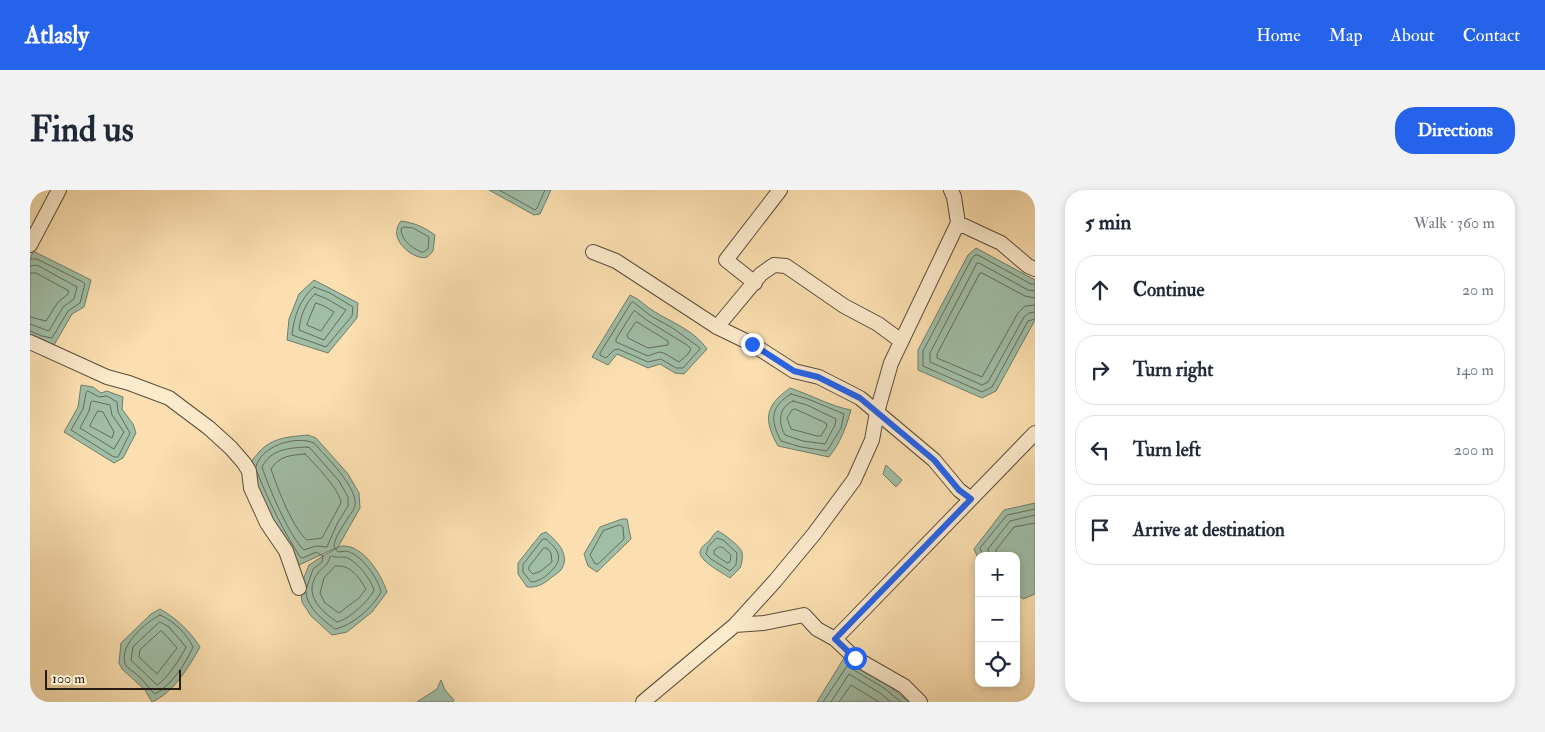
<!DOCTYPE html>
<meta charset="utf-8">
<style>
:root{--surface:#fff;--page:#f2f2f3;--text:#1f2937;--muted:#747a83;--line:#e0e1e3;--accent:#2563eb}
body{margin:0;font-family:"IM FELL Double Pica",serif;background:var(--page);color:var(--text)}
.controls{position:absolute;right:15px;bottom:15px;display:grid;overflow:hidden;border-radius:10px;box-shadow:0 2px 8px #0003}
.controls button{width:45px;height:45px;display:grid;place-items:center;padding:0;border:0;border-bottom:1px solid var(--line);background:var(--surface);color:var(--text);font:25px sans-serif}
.scale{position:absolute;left:15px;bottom:12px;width:136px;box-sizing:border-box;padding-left:5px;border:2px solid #261c13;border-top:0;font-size:14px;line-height:18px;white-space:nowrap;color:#261c13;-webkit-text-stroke:4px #fceacc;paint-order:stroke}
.stop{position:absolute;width:15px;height:15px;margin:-11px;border:4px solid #2563eb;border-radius:50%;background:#fff}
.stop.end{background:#2563eb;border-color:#fff;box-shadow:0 1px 5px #0008}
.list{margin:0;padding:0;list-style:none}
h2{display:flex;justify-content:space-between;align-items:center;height:65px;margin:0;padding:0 20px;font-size:21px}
h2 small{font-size:16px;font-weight:400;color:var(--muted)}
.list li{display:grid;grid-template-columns:32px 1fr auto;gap:15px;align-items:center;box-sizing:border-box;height:70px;margin:0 10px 10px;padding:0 10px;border:1px solid var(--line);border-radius:20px}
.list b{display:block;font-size:19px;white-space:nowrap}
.list em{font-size:16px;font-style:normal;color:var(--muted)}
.icon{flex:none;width:28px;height:28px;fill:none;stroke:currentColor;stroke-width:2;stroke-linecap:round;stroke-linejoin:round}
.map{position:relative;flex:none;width:1005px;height:512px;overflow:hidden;border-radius:20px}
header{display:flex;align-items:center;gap:30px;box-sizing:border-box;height:70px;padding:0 25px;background:var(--accent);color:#fff}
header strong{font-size:24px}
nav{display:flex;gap:28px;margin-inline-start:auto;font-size:18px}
.intro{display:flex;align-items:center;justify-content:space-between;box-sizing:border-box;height:120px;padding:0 30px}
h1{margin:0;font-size:35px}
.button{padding:12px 22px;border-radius:20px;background:var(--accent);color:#fff;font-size:18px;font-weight:700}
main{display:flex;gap:30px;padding:0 30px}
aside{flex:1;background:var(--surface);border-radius:20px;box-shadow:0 2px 8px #0003}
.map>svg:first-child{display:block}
.water{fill:#a0bda5;stroke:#6f7d6b}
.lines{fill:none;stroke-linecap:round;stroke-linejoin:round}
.shore{stroke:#636c5c;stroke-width:1}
.minor-casing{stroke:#5b4d3a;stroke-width:16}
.minor{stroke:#fceacc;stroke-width:14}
.route{stroke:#2563eb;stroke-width:6}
</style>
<header>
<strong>Atlasly</strong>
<nav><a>Home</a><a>Map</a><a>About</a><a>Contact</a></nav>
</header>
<div class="intro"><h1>Find us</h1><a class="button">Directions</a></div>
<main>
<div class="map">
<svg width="1005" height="512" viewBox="0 0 1005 512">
<rect width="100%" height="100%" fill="#fbdfb0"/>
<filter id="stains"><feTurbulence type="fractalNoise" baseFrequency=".004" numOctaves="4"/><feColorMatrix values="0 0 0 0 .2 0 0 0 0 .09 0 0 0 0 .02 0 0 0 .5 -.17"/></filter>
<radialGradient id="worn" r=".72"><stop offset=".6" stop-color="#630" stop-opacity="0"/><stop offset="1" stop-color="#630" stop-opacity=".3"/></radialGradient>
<!-- water -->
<path class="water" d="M 459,0 L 521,0 L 510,24 L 504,25 Z
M 371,31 C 385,33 394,37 405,45 L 403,61 C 401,63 400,65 397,67 C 387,72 355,50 371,31 Z
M 946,58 L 1005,90 L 1005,130 L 966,201 L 952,208 L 888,180 L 888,160 L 938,65 Z
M 3,61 L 61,90 L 54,117 L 42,124 L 24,155 L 9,151 L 0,145 L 0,70 Z
M 284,90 L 328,113 L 327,128 L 298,163 L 257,150 L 259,129 L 269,104 Z
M 600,105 C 610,109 616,117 625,122 C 643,133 665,141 677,159 L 654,184 L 645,183 L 630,174 L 618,178 L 587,164 L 578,175 L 562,167 Z
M 51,195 L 63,197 L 71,203 L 77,201 L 93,207 L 92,219 L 103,234 L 106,243 L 93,268 L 84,273 L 34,242 L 48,217 Z
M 760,198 C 781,205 800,216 821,220 C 816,238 810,253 799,267 L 748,256 C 733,229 735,216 760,198 Z
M 278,245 L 286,248 L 318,284 L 329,303 L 330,318 L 308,357 L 269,375 C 259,358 215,289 222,271 C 223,268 227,265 229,262 C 243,247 259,247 278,245 Z
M 856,275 L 872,290 L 866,297 L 853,284 Z
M 1005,313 L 1005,404 L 993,409 L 986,403 L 986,366 L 949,366 L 949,370 L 944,359 L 974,320 Z
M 592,329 L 597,329 L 601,349 L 567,382 L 558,376 L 554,364 L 570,337 Z
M 688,341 C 694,344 710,356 712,362 C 713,367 712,373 710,378 L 700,388 C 693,383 669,371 670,362 C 671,356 676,354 680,350 C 683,346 683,344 688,341 Z
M 516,342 C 527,351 541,365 531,380 C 529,382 525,385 522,387 C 514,394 507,398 497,397 L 488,384 L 488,373 L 511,344 Z
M 311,356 C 333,354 351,384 357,402 L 342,422 L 317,442 L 302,445 L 281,426 L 272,412 L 271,402 L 273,390 L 279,375 L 293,366 Z
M 130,419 C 147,429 159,440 170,457 C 159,477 143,503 122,512 L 115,500 L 92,479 L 89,473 L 91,453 L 121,424 Z
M 814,468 L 857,494 L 879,512 L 787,512 Z
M 411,490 L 415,500 L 424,510 L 423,512 L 387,512 L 407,499 Z"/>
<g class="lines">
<!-- shore -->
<path class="shore" d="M 469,0 L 505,20 L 507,18 L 515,0
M 374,37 L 383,38 L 399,47 L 398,59 L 394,62 L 391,62 C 381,57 371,50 371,39 Z
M 0,69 L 7,69 L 53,92 L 55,94 L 50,113 L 38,121 L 22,148 L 12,146 L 0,141
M 0,76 L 7,75 L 47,97 L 44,109 L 33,117 L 19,141 L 0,134
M 0,83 L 6,83 L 39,101 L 37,105 L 28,112 L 16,131 L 0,127
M 1005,94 L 1001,94 L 948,65 L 945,65 L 942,68 L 893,161 L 893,176 L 952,202 L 962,197 L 998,131 L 1005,129
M 284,97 L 300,103 L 323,117 L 322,126 L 296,157 L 262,145 C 264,126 270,109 284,97 Z
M 1005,101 L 998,100 L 949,73 L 947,73 L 900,163 L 900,172 L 952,195 L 958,192 L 994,127 L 999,123 L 1005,122
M 285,104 L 297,109 L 316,120 L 294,150 L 269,140 C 270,127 275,113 285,104 Z
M 1005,108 L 995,106 L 952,83 L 950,83 L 907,164 L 907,168 L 952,187 L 988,123 L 995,116 L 1005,115
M 603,112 L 621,126 L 641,137 L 669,157 L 670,159 L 653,178 L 646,178 L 631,169 L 618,172 L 588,159 L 584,160 L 576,168 L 570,165 L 570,163 L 601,113 Z
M 286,113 L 294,116 L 304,122 L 291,141 L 277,135 Z
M 605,121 L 618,131 L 657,155 L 661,159 L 658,164 L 649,172 L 634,163 L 629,162 L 618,166 L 586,152 L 586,149 L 603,122 Z
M 607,132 L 638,151 L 638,155 L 618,158 L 598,148 L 597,145 L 605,133 Z
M 58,201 L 69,207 L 77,206 L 87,212 L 88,222 L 100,243 L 88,267 L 84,267 L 41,240 L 53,219 L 56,203 Z
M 761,204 L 778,209 L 814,224 L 811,238 L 797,261 L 771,257 L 751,251 C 740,230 740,217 761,204 Z
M 63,211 L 80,215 L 82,225 L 94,242 L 84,259 L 50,238 L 59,221 L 61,212 Z
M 763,211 L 777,215 L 806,229 L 805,235 L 795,254 L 773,251 L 755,245 C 748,232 748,218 763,211 Z
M 765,219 L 796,233 L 797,236 L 791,246 L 787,246 L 761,239 L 757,228 L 762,220 Z
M 68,221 L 73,222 L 84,242 L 82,248 L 60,236 Z
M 277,257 L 280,258 L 309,291 L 318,307 L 318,316 L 307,334 L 297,357 L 286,356 L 274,360 C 259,346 239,298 232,277 C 241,259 259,258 277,257 Z
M 275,264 C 285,274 310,300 311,313 L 292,348 L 277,350 C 263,339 247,297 241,279 C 249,266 261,265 275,264 Z
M 226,277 C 230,256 266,245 284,253 C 296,267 328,297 325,316 C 324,320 321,323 319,326 C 314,335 304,347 304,357 L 308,362 C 311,362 313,361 316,361 C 330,363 349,389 351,402 C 342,418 323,435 305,439 C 293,430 277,418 276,402
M 227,282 C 239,312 253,340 270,367 L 273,368 L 286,362 L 293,366 L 292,372 L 283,379 L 277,397
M 590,335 L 593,337 L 594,349 L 568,374 L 565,374 L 560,365 L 573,341 Z
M 687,348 L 693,350 L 707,363 L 706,375 L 700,381 L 681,369 L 676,364 L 678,357 Z
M 513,349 L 516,349 C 531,362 534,370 518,384 C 514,388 507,392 501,392 L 493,382 L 493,375 Z
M 689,357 L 692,357 L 701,365 L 700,372 L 697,373 L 684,364 L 684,361 Z
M 514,358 L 517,358 L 521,363 L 522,372 L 511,381 L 503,384 L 499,380 L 499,377 Z
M 302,366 C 307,368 309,367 314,367 C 326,369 341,390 344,400 C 340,410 318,430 307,432 C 291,421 272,404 288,383 C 293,376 298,376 300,367 Z
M 953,366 L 950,358 L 977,325 L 1005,319
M 959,366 L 958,359 L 980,331 L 1005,325
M 967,366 L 966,360 L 984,337 L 1005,333
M 308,376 C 321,375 330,389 336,399 L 329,408 L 309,423 L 295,413 L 290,403 L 294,388 L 305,376 Z
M 130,425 C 144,431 157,444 163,457 C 156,473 141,496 125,504 C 118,498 114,490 106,484 C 103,481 96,478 95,473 C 89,455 116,432 130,425 Z
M 130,432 L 139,437 L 156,457 C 151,468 136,490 127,495 L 101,470 L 103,457 Z
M 131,441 L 134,443 L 147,458 L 127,484 L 109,467 L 110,460 Z
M 793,512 L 817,476 L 854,498 L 871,512
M 801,512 L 819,484 L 850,503 L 861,512
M 809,512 L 821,495 L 849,512"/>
<!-- minor casing -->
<g class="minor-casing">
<path id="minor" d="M 928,33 L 971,53 L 998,76 L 1005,79
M 0,55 L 29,0
M 563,62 L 586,71 L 687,137 L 722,154 L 764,181 L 789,187 L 830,208 L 904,270 L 929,300 L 941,309
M 725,93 L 696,70 L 750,0
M 687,137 L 731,84 L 744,75 L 756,76 L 814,116 L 848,134 L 871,151
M 0,152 L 77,187 L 99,193 L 139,208 L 179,238 L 201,258 L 214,273 L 219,281 L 221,298 L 237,333 L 256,361 L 269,398
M 705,435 L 734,433 L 774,425 L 787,439 L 805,449
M 613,512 L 705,435 L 745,391 L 784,344 L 824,290 L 842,250 L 847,222 L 861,173 L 928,33 L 924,7 L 921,0
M 890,512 L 874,496 L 825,468 L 805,449 L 1005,243"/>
</g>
<!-- minor -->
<use href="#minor" class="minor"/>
</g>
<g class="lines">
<!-- route -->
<path class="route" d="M 722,154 L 764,181 L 788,187 L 830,208 L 904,270 L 929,300 L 941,309 L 805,449 L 825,468"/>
</g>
<rect width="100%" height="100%" filter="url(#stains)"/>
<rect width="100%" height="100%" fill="url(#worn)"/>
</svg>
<div class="controls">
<button>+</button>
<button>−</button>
<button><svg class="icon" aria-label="locate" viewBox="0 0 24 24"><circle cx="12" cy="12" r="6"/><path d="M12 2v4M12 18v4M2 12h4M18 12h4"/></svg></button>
</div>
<div class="scale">100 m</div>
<div class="stop" style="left:825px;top:468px"></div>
<div class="stop end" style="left:722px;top:154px"></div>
</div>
<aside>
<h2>5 min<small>Walk · 360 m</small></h2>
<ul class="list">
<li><svg class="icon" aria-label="ahead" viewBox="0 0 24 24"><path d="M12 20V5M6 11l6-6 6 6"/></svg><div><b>Continue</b></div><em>20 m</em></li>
<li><svg class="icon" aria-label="right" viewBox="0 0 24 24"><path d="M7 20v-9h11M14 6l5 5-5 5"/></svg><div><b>Turn right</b></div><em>140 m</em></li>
<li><svg class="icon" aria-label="left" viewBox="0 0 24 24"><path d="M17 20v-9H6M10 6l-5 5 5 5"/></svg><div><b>Turn left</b></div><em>200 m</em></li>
<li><svg class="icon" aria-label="arrive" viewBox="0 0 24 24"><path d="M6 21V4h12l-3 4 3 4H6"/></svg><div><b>Arrive at destination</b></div></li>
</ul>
</aside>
</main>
